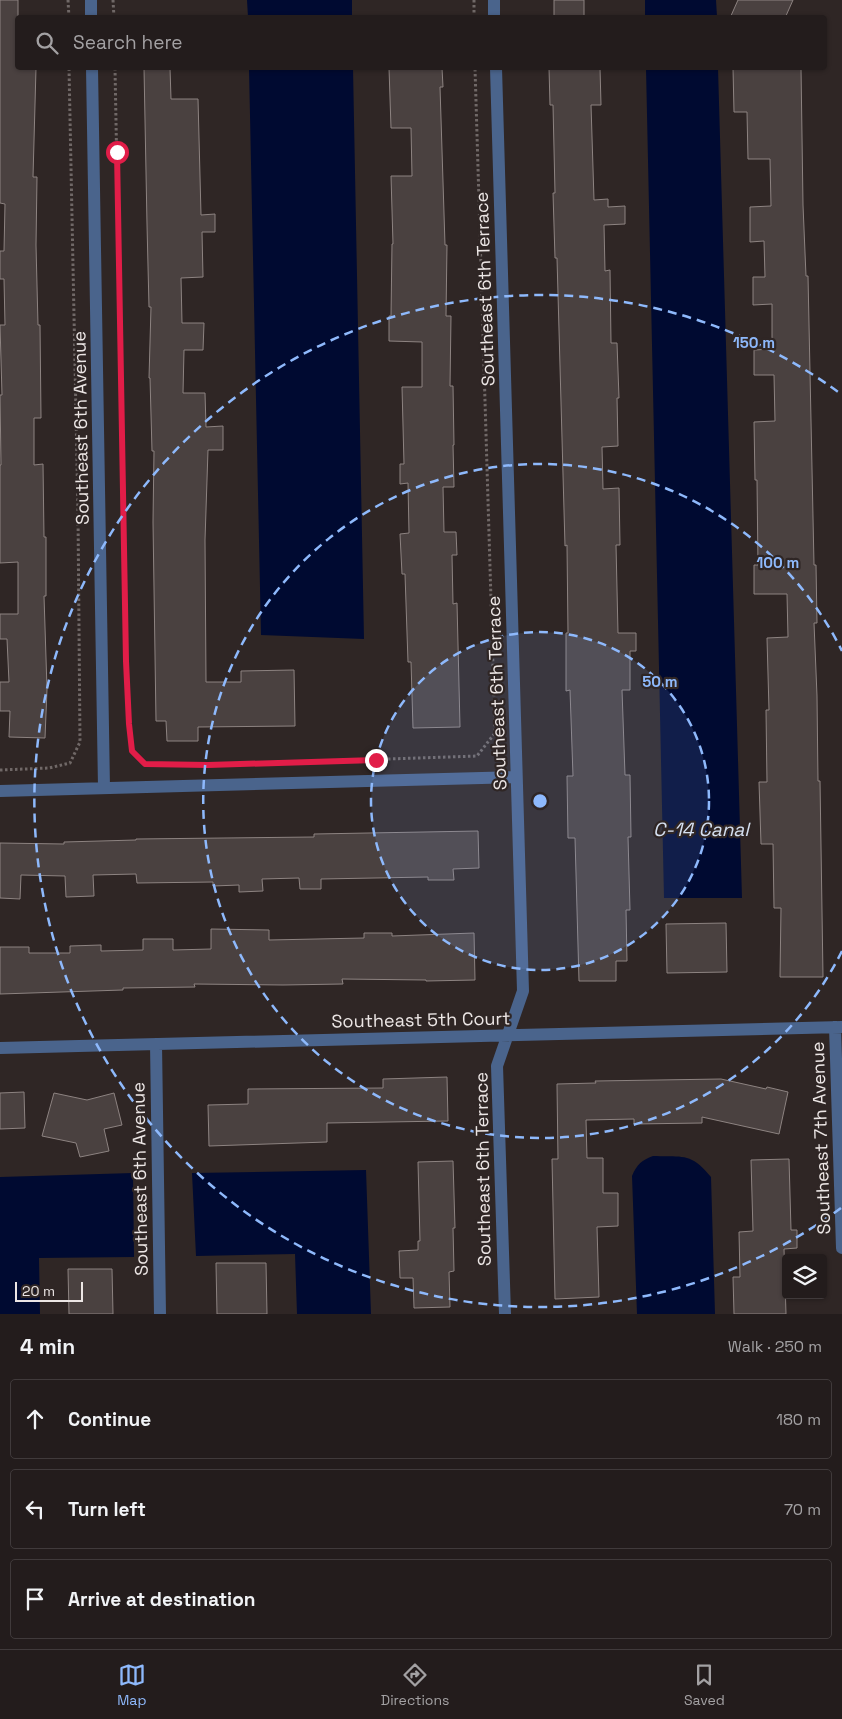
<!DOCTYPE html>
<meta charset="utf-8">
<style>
:root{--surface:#231c1c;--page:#2b2525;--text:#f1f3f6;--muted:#a3a1a3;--line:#403a3b;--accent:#8eb9fc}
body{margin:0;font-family:"Space Grotesk",sans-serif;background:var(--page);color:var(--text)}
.controls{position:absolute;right:15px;bottom:15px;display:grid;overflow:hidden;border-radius:5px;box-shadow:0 1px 4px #0004}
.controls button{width:45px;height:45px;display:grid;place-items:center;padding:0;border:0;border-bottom:1px solid var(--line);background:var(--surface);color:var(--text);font:25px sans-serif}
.scale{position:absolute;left:15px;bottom:12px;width:68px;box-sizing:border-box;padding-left:5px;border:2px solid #ece6e5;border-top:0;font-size:14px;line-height:18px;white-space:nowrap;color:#ece6e5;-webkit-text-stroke:4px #2f2625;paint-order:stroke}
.stop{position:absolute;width:15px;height:15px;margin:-11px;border:4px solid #e11d48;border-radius:50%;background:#fff}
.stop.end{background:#e11d48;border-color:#fff;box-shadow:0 1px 5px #0008}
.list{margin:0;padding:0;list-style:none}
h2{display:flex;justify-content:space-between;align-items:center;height:65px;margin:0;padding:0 20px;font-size:21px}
h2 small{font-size:16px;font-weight:400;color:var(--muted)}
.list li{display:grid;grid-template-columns:32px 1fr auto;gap:15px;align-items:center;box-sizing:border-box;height:80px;margin:0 10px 10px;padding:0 10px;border:1px solid var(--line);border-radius:5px}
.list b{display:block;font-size:19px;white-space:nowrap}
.list em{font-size:16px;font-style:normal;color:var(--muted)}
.icon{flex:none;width:28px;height:28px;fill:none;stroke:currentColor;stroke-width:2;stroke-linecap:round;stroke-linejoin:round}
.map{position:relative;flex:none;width:842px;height:1314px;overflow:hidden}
.search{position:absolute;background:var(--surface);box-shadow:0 1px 4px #0004;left:15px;right:15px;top:15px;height:55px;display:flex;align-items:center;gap:12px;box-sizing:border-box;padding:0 18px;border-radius:5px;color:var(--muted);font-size:19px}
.sheet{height:335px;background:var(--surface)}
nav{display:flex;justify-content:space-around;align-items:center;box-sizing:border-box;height:70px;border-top:1px solid var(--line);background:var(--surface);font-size:14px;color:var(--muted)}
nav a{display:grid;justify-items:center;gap:2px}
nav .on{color:var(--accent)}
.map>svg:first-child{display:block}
.water{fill:#000a31}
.building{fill:#4a4140;stroke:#8d8381}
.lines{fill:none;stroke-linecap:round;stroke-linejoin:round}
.path{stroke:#706867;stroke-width:3;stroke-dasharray:2.5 2.5;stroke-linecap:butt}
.street{stroke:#4a648c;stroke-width:12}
.route{stroke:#e11d48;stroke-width:6}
.ring{fill:none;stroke:#8eb9fc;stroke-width:2.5;stroke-dasharray:9 6}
.labels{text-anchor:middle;stroke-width:4.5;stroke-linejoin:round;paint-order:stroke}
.street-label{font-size:18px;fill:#ece6e5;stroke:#2f2625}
.water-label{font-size:19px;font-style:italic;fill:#d5e0f1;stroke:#2f2625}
.centre{fill:#8eb9fc;stroke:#2f2625;stroke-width:2.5}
.ring-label{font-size:15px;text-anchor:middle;font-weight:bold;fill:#8eb9fc;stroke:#2f2625;stroke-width:4.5;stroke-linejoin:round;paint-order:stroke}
</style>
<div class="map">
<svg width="842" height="1314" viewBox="0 0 842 1314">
<rect width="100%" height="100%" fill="#2f2625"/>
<!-- water -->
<path class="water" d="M 247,0 L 352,0 L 352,17 L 248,17 Z
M 645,0 L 716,0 L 717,17 L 645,17 Z
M 249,68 L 353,68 L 364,639 L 261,635 Z
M 646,68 L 718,68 L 742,898 L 664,898 Z
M 653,1156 C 682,1157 691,1152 711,1177 L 715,1314 L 637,1314 L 632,1176 C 637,1164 642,1160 653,1156 Z
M 366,1170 L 371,1314 L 297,1314 L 295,1254 L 196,1256 L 192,1173 Z
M 133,1173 L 134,1257 L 39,1258 L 40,1314 L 0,1314 L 0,1177 Z"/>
<!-- building -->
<path class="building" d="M 0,0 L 18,0 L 18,68 L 36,68 L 33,177 L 37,177 L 36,245 L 38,325 L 40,325 L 41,418 L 34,418 L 34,465 L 43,464 L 44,537 L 46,537 L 46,596 L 44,596 L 47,689 L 45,738 L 9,737 L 10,711 L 0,711 L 0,682 L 9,682 L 7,639 L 0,639 L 0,614 L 18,614 L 18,562 L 0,563 L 0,465 L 1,465 L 0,395 L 2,395 L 0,325 L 5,325 L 4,279 L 0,279 L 0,251 L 4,251 L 5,204 L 0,203 Z
M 554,0 L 584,0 L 584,18 L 554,18 Z
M 738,0 L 793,0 L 785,18 L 730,18 Z
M 144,68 L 170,68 L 171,99 L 198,99 L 201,215 L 215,214 L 215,232 L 202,232 L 203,277 L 181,278 L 182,323 L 204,323 L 203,350 L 184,350 L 183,393 L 205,393 L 206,427 L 223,426 L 223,450 L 208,450 L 205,540 L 206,682 L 241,682 L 241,671 L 294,670 L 295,726 L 198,727 L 198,741 L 167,741 L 166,721 L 156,721 L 153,522 L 154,451 L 152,451 L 150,378 L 149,378 L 151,307 L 149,307 L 147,224 Z
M 389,68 L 442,68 L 443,87 L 440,87 L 445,245 L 447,245 L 446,316 L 451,316 L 450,386 L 453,386 L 454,445 L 453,445 L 454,487 L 443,487 L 444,532 L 456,532 L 457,555 L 452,555 L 453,604 L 457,603 L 460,727 L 413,728 L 411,662 L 408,662 L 405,574 L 402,574 L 400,534 L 409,533 L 408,483 L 400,484 L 400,464 L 404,464 L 402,387 L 422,387 L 422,342 L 389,341 L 389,316 L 391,316 L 392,244 L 393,244 L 391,176 L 412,176 L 411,128 L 391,128 Z
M 549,68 L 600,68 L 601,105 L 591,105 L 594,200 L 608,199 L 608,207 L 625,206 L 625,224 L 604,225 L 605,271 L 610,270 L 611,343 L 617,343 L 619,398 L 617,398 L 618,446 L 602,447 L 603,489 L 619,488 L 620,545 L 616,545 L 618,633 L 636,633 L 636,651 L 630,651 L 630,690 L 622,690 L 625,775 L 630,775 L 631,837 L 628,837 L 630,910 L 626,910 L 627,961 L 616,961 L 616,981 L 579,981 L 575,838 L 568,838 L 567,776 L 573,776 L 570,690 L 566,691 L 566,633 L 568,633 L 567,545 L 565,546 L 557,258 L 555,258 L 553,193 L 555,193 L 553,105 L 550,105 Z
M 733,68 L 801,68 L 803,205 L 806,276 L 808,276 L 814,565 L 816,565 L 817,623 L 814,623 L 817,696 L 818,781 L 820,781 L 823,977 L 780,977 L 781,908 L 774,908 L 773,844 L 761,844 L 759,782 L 767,782 L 766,710 L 769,710 L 767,638 L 788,637 L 787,594 L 754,594 L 754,565 L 758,565 L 757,480 L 755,480 L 754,422 L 775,421 L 774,375 L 754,375 L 754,350 L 772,349 L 772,304 L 753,305 L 753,277 L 765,277 L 764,241 L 750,242 L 750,207 L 771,206 L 770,159 L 748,159 L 747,112 L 734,112 Z
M 478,831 L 479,868 L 453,869 L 454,880 L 428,880 L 428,877 L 321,879 L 321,889 L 300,889 L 299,878 L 262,879 L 263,891 L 239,892 L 239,885 L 213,886 L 213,882 L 137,883 L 136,874 L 93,875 L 94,896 L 66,897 L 65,876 L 21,875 L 20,899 L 0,898 L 0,843 L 64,844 L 64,842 L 136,840 L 136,839 L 314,837 L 314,834 Z
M 726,923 L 727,972 L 667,973 L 666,924 Z
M 211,929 L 269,930 L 269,940 L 364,938 L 364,933 L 392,933 L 392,936 L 474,933 L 475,980 L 426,981 L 426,980 L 342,979 L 343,984 L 283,985 L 194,984 L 195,987 L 123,988 L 123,990 L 0,994 L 0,947 L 29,947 L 29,953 L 70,953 L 70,946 L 101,945 L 101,951 L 143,950 L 143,939 L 173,939 L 173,950 L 211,949 Z
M 447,1077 L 448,1121 L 327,1123 L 327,1142 L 209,1146 L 208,1105 L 248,1104 L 248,1089 L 383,1088 L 383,1079 Z
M 721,1079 L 766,1089 L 767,1087 L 788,1092 L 779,1134 L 702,1117 L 702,1123 L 634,1124 L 634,1119 L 586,1120 L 587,1158 L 603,1158 L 603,1193 L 618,1193 L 618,1226 L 597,1227 L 599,1297 L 555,1299 L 552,1159 L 558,1159 L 557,1084 L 596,1083 L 595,1081 Z
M 24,1092 L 25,1128 L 0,1129 L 0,1093 Z
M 54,1093 L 87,1100 L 114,1093 L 122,1125 L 104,1129 L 109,1151 L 80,1157 L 76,1143 L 42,1136 Z
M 789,1159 L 791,1230 L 797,1230 L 797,1248 L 784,1249 L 786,1314 L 734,1314 L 733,1277 L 740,1277 L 739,1232 L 753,1231 L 751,1160 Z
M 453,1161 L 455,1228 L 453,1228 L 454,1271 L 449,1272 L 450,1307 L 414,1308 L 413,1278 L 400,1278 L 399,1251 L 418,1250 L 418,1241 L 420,1241 L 418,1162 Z
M 216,1263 L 266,1263 L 267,1314 L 217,1314 Z
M 68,1269 L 112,1269 L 113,1314 L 69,1314 Z"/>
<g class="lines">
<!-- path -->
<path class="path" d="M 68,0 L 69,18
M 113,0 L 114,18
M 474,0 L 474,18
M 115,68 L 126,661 L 129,724 L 133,751 L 145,765 L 208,765 L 477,756 L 495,733 L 475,68
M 0,770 L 49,768 L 70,763 L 80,742 L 78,514 L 69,68"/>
<!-- street -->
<path class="street" d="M 91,0 L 91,18
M 494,0 L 494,18
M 92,68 L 104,788
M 496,68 L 523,991 L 497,1066 L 505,1314
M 0,791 L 516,777
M 835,1027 L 842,1248
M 156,1044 L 160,1314
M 0,1048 L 842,1027"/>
</g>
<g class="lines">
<!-- route -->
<path class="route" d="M 117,152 L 126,661 L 129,724 L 132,751 L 145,764 L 208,765 L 376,760"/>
</g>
<!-- distance rings -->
<circle cx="540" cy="801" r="169" fill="#8eb9fc" fill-opacity=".12"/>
<g class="ring">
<circle cx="540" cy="801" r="169"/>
<path d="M842 951A337 337 0 1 1 842 651"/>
<path d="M841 1208A506 506 0 1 1 841 394"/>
</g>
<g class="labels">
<!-- street labels -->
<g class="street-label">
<text transform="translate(485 289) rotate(-92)" y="6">Southeast 6th Terrace</text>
<text transform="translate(81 428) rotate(-91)" y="6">Southeast 6th Avenue</text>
<text transform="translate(497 693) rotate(-92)" y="6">Southeast 6th Terrace</text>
<text transform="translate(421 1020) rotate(-1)" y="6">Southeast 5th Court</text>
<text transform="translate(821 1138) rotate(-92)" y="6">Southeast 7th Avenue</text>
<text transform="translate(483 1169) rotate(-91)" y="6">Southeast 6th Terrace</text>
<text transform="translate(140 1179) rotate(-91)" y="6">Southeast 6th Avenue</text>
</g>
<!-- water labels -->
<g class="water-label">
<text x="701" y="836">C-14 Canal</text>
</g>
</g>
<circle cx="540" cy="801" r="8" class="centre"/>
<g class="ring-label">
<text x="754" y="348">150 m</text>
<text x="778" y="568">100 m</text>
<text x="660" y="687">50 m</text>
</g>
</svg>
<div class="controls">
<button><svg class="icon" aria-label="layers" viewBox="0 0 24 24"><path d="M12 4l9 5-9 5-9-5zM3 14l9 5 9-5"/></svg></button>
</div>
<div class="scale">20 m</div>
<div class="stop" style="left:117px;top:152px"></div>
<div class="stop end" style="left:376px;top:760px"></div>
<div class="search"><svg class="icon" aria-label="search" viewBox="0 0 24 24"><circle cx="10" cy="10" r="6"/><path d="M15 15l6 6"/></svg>Search here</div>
</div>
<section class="sheet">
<h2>4 min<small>Walk · 250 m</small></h2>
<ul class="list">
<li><svg class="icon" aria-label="ahead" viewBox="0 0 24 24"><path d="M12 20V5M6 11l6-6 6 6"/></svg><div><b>Continue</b></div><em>180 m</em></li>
<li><svg class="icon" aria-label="left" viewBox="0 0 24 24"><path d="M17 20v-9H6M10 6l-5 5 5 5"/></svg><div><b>Turn left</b></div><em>70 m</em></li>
<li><svg class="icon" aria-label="arrive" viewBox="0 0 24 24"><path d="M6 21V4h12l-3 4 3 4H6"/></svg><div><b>Arrive at destination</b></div></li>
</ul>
</section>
<nav>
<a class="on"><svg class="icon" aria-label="map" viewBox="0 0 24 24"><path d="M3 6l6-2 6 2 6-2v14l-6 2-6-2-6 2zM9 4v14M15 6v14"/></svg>Map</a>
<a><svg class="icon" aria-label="directions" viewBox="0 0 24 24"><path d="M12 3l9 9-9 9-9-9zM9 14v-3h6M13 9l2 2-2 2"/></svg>Directions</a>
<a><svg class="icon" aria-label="saved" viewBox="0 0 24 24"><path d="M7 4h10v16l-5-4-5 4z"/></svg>Saved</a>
</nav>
